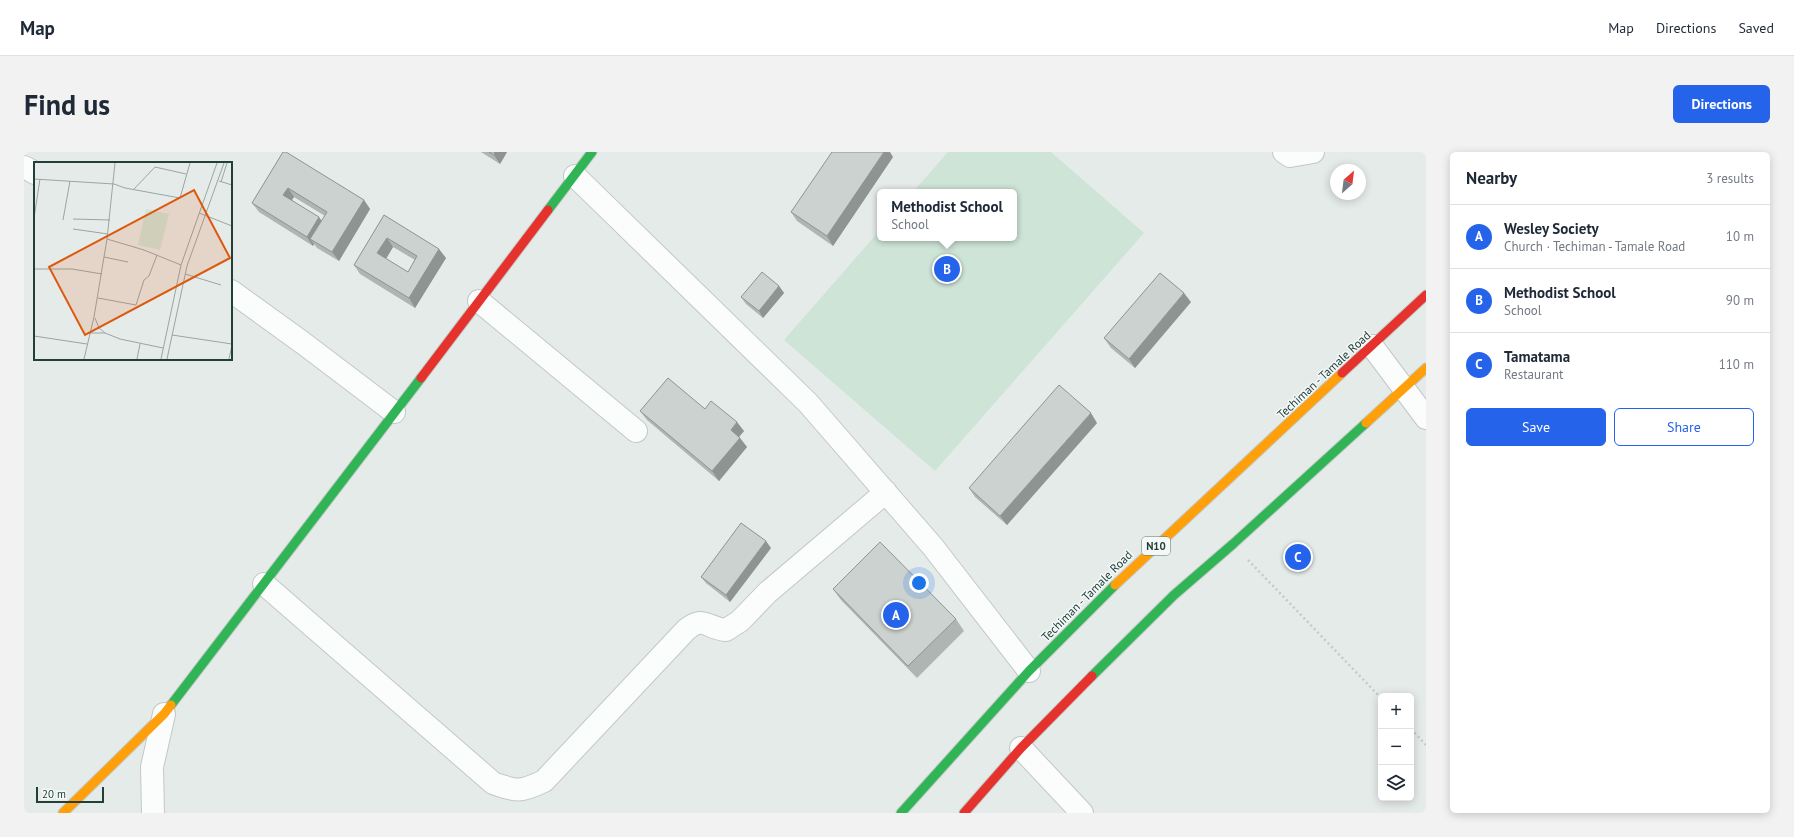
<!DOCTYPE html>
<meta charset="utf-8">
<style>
:root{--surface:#fff;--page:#f2f2f3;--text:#1f2937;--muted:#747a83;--line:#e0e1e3;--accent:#2563eb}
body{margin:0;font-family:"PT Sans",sans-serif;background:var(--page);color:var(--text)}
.controls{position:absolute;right:12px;bottom:12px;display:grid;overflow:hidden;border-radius:6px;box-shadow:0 2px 10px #0003}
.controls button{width:36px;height:36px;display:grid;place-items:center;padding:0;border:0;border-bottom:1px solid var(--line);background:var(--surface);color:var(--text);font:20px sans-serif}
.compass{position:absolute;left:1306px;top:12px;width:36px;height:36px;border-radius:50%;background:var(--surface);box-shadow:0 2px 10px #0003;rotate:28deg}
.scale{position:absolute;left:12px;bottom:10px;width:68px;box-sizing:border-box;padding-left:4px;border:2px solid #223f3a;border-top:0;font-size:11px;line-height:14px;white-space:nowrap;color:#223f3a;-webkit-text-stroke:3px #f4f9f7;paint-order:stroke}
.you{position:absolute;left:895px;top:431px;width:14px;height:14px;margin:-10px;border:3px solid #fff;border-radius:50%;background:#1a73e8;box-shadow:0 0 0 6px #1a73e833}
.badge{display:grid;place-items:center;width:26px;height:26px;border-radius:50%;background:var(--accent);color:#fff;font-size:13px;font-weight:700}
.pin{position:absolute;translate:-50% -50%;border:2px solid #fff;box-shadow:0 1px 4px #0006}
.popup{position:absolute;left:853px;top:37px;width:140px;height:52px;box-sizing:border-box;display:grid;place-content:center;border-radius:6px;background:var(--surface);filter:drop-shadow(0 1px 3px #0005);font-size:13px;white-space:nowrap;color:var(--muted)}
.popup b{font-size:15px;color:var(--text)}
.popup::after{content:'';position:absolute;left:50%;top:100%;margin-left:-8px;border:8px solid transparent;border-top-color:var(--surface)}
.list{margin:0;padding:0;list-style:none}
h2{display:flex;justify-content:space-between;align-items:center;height:52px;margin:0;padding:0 16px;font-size:17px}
h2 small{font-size:13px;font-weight:400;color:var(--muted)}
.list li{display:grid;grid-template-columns:26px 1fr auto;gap:12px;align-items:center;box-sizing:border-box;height:64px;padding:0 16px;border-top:1px solid var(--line)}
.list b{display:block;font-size:15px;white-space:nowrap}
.list p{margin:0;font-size:13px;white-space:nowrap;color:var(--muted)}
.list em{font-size:13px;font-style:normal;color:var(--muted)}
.actions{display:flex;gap:8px;padding:12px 16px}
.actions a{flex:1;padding:9px 0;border:1px solid var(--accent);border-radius:6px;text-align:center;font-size:14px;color:var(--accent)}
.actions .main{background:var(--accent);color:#fff}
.icon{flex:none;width:22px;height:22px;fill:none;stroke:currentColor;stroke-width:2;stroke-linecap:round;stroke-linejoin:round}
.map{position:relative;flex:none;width:1402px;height:661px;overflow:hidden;border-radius:6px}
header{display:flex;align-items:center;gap:24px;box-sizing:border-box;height:56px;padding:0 20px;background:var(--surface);border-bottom:1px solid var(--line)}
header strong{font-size:19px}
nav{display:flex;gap:22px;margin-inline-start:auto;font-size:14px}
.intro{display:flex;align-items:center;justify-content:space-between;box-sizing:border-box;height:96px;padding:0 24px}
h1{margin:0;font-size:28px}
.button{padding:10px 18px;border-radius:6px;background:var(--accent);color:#fff;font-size:14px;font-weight:700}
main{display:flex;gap:24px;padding:0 24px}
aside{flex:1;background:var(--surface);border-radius:6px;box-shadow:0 2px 10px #0003}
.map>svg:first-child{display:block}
.garden{fill:#cee4d7}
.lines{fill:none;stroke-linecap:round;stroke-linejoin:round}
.street-casing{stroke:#c2c8c6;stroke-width:24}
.fast-casing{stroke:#c1c8c6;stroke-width:11}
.slow-casing{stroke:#c1c8c6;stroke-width:11}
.jam-casing{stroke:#c1c8c6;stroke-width:11}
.path{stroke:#c1cbc9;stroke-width:2.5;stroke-dasharray:2 3;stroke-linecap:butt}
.street{stroke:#fbfcfc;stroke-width:22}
.fast{stroke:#30b455;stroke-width:9}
.slow{stroke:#ff9f0a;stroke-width:9}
.jam{stroke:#e5322d;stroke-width:9}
.wall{fill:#afb5b3;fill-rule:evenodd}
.shaded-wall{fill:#8f9392}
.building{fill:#ccd2d0;stroke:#8f9392;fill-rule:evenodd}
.labels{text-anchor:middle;stroke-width:3;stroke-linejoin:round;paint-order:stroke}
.shield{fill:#f4f9f7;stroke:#617773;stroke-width:1}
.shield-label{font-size:11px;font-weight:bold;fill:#223f3a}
.street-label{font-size:12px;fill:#223f3a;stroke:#f4f9f7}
.inset-road{fill:none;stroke:#97a6a3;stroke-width:1}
.view{fill:#de580e;fill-opacity:0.15;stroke:#de580e;stroke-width:2}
.inset-edge{fill:none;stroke:#223f3a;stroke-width:2}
</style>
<header>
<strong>Map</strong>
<nav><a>Map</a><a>Directions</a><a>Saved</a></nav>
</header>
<div class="intro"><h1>Find us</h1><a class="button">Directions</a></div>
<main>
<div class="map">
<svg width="1402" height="661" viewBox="0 0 1402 661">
<rect width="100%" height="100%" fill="#e5ebe9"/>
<!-- garden -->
<path class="garden" d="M 924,0 L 1027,0 L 1120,81 L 911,319 L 760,188 L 856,78 L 856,86 L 990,86 L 990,40 L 889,40 Z"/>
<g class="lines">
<!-- street casing -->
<g class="street-casing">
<path id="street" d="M 1260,0 L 1266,4 L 1289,0
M 0,15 L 11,21
M 551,24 L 784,251 L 909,395 L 1005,519
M 207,139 L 279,191 L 370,260
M 455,149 L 612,279
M 1348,194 L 1402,266
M 240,432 L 469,631 C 493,640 497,640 520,629 L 662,478 C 680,463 682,476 702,478 L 716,469 L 744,440 L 862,340
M 997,596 L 1058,661
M 129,661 L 128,615 L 140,562"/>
</g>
<!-- fast casing -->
<g class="fast-casing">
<path id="fast" d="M 524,58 L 568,0
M 1068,524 L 1150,443 L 1209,392 L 1342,271
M 147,553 L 397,226
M 877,661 L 1005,519 L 1091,433"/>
</g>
<!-- slow casing -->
<g class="slow-casing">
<path id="slow" d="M 1342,271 L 1402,216
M 1091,433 L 1318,221
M 39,661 L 140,562 L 147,553"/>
</g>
<!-- jam casing -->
<g class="jam-casing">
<path id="jam" d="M 1318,221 L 1402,143
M 397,226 L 524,58
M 940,661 L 997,596 L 1068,524"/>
</g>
<!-- path -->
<path class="path" d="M 1224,408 L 1357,546
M 1387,577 L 1402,593"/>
<!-- street -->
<use href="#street" class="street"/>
<!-- fast -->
<use href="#fast" class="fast"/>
<!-- slow -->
<use href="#slow" class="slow"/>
<!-- jam -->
<use href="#jam" class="jam"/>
</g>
<!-- wall -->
<path class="wall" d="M 259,0 L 340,48 L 346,57 L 315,109 L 293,96 L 290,92 L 289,94 L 235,60 L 228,51 ZM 270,45 L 301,64 L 298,69 L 268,48 Z
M 457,0 L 483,0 L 476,12 Z
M 869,5 L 809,94 L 773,69 L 767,60 Z
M 360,63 L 422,106 L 391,156 L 336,122 L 330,113 ZM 369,95 L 391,108 L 384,120 L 362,107 Z
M 755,134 L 760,141 L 739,166 L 722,152 L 717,145 Z
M 1167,150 L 1111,216 L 1087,196 L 1080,186 Z
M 681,257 L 720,279 L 715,285 L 723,295 L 695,329 L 623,268 L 616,259 Z
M 1073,271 L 983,373 L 951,345 L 945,336 Z
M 747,396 L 706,450 L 682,431 L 677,425 Z
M 809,437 L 932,467 L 940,479 L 893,526 L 817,448 Z"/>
<!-- shaded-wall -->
<path class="shaded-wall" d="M 471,0 L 483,0 L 476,12 L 470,3 Z
M 860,0 L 866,0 L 869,5 L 809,94 L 803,84 Z
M 264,36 L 270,45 L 265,52 L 259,43 Z
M 340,48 L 346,57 L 315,109 L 308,100 Z
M 295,65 L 301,74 L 286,87 L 290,92 L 289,94 L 283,85 Z
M 363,86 L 369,95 L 360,110 L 353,101 Z
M 415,97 L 422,106 L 391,156 L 385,146 Z
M 755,134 L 760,141 L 739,166 L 735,159 Z
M 1160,141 L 1167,150 L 1111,216 L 1105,207 Z
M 1067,261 L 1073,271 L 983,373 L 976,364 Z
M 713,270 L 720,279 L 713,287 L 707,278 Z
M 716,286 L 723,295 L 695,329 L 688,319 Z
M 742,389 L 747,396 L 706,450 L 702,443 Z"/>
<!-- building -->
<path class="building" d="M 259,0 L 262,0 L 340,48 L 308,100 L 286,87 L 303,60 L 264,36 L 259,43 L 295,65 L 283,85 L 228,51 Z
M 465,0 L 471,0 L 470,3 Z
M 808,0 L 860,0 L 803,84 L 767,60 Z
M 360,63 L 415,97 L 385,146 L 330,113 ZM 363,86 L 393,104 L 384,120 L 353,101 Z
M 738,120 L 755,134 L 735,159 L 717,145 Z
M 1136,121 L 1160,141 L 1105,207 L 1080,186 Z
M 644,226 L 681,257 L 687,249 L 713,270 L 707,278 L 716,286 L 688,319 L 616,259 Z
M 1035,233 L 1067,261 L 976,364 L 945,336 Z
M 717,371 L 742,389 L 702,443 L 677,425 Z
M 856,390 L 932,467 L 884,514 L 809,437 Z"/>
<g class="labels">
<!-- shield labels -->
<rect class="shield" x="1118" y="385" width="28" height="18" rx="3"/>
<g class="shield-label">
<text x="1132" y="398">N10</text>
</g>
<!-- street labels -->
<g class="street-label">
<text transform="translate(1300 223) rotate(-43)" y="4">Techiman - Tamale Road</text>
<text transform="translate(1063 444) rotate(-45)" y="4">Techiman - Tamale Road</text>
</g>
</g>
<!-- overview -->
<g transform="translate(10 10)">
<rect width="198" height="198" fill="#e5ebe9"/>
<path d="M 112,47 L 135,52 L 126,88 L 104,83 Z" fill="#cee4d7"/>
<path class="inset-road" d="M 0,17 L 80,22 L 91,26 L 146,36 L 156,1M 185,19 L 198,23M 187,20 L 193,1M 100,27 L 121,5 L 152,12M 165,51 L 198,64M 0,56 L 6,17M 39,57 L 76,58M 29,58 L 36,19M 39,67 L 74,72M 73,77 L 110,88 L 147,103M 70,95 L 94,100M 0,107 L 38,107 L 68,112M 151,112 L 187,123M 64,136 L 102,143 L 110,118 L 115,114 L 123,93M 61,156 L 65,166 L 71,171M 55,171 L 71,171 L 86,177 L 129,186M 138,173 L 198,182M 0,174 L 53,182M 50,197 L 60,155 L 73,77 L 81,1M 103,197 L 106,182M 127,197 L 147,103 L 183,1M 133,197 L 153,104 L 190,1M 195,197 L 198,183"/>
<path class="view" d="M 160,28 L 196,96 L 51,173 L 15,105 Z"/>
<rect width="198" height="198" class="inset-edge"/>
</g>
</svg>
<div class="controls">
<button>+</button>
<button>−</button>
<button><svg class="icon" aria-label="layers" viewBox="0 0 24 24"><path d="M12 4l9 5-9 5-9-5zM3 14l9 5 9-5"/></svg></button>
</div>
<svg class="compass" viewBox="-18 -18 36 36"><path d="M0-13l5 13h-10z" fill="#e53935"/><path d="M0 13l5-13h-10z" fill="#747a83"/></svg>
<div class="scale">20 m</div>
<div class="you"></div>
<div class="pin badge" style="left:872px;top:463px">A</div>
<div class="pin badge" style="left:923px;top:117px">B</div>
<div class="popup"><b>Methodist School</b>School</div>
<div class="pin badge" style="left:1274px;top:405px">C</div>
</div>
<aside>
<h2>Nearby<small>3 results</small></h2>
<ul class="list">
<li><span class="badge">A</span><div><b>Wesley Society</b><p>Church · Techiman - Tamale Road</p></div><em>10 m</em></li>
<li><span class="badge">B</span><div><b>Methodist School</b><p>School</p></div><em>90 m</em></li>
<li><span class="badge">C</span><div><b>Tamatama</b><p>Restaurant</p></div><em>110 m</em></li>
</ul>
<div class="actions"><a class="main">Save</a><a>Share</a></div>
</aside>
</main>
